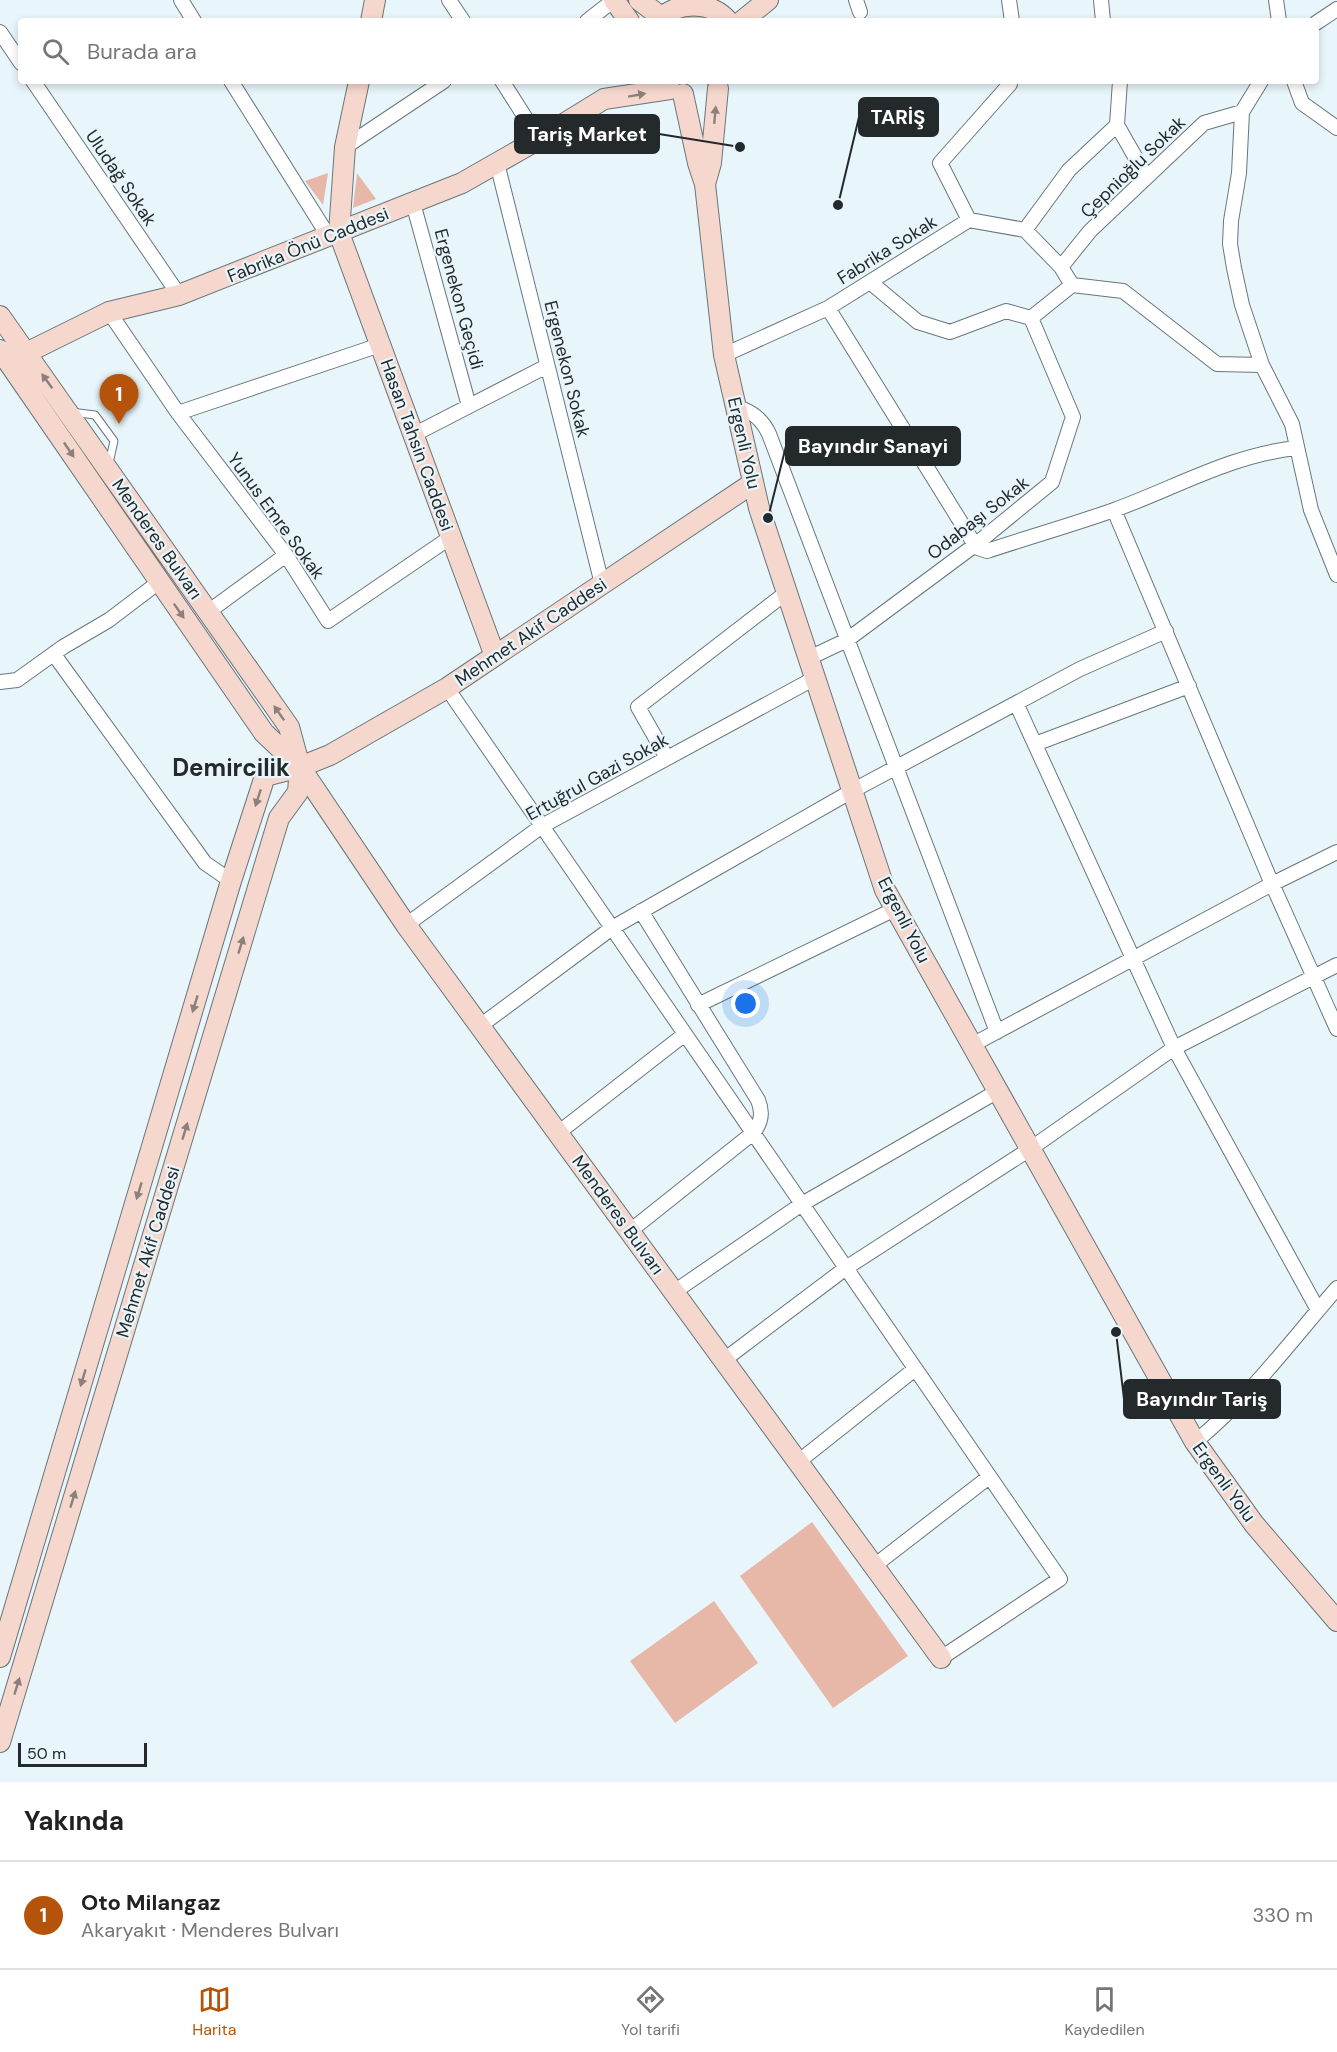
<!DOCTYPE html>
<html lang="tr">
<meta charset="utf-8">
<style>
:root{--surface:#fff;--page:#f6f6f6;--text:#222;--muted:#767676;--line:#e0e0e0;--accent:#b45309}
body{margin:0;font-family:"DM Sans",sans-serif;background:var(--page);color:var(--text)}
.scale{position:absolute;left:18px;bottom:15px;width:129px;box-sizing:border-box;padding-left:6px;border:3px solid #24292b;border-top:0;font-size:16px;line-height:21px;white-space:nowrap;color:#24292b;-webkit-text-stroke:4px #e8f6fb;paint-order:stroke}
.you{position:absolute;left:746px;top:1004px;width:21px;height:21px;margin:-15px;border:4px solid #fff;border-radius:50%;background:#1a73e8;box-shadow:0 0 0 9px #1a73e833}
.badge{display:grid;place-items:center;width:39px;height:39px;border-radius:50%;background:var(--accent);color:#fff;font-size:20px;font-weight:700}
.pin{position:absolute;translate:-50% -50px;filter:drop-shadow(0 2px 3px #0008)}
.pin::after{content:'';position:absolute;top:32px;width:21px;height:18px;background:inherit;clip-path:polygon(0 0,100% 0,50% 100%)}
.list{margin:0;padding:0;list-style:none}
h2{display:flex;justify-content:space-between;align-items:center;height:78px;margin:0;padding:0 24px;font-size:26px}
h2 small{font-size:20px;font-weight:400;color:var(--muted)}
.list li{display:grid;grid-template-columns:39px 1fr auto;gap:18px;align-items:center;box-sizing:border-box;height:108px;padding:0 24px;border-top:2px solid var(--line)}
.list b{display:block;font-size:22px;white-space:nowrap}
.list p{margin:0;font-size:20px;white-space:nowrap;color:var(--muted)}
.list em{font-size:20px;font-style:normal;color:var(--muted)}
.icon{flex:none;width:33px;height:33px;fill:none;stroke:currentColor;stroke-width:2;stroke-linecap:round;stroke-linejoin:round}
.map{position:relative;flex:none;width:1337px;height:1782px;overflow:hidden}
.search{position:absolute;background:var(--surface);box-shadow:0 3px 9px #0003;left:18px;right:18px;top:18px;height:66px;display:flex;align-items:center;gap:15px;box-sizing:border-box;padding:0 21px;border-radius:6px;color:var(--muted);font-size:22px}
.sheet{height:186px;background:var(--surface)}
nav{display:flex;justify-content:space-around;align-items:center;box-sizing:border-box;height:84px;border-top:2px solid var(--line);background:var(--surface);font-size:16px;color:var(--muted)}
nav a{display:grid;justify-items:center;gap:3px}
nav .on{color:var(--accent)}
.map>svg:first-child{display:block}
.green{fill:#e7b7a8}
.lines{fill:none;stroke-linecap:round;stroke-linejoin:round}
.lane-casing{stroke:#69767a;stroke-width:9}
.street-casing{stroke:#69767a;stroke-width:16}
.secondary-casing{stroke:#69767a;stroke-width:22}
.lane{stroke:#fff;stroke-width:7}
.street{stroke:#fff;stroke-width:14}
.secondary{stroke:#f5d7cd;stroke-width:20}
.oneway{fill:#8c807c}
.labels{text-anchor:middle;stroke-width:4.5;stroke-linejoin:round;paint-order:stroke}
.street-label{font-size:18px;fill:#24292b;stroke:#e8f6fb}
.district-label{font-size:24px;font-weight:bold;fill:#24292b;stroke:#e8f6fb}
.leader{fill:none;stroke:#24292b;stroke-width:2}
.callout-dot{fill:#24292b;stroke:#e8f6fb;stroke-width:2}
.callout{fill:#24292b;stroke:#24292b;stroke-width:2}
.callout-label{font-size:20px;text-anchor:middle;font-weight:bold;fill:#fff}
</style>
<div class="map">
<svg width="1337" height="1782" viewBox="0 0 1337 1782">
<rect width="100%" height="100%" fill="#e8f6fb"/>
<!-- green -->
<path class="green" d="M 686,15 L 703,15 L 714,21 L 674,21 Z
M 328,173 L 323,205 L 305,181 Z
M 357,173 L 376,199 L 353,208 Z
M 812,1522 L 908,1656 L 833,1708 L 740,1576 Z
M 714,1601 L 758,1663 L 675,1723 L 630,1661 Z"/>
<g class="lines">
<!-- lane casing -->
<g class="lane-casing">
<path id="lane" d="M 71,412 L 95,415 L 114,441 L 109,463"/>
</g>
<!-- street casing -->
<g class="street-casing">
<path id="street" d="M 181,0 L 194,21
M 449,0 L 463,21
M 856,0 L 860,12
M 1009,0 L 1012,21
M 1101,0 L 1103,21
M 1276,0 L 1279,21
M 587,21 L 614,0
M 1316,23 L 1337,9
M 0,32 L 21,63
M 33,81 L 179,295
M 231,81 L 329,237
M 502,81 L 539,139
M 1120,81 L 1117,125 L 1146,176
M 1294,81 L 1302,103 L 1337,128
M 1242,112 L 1239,173 L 1231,221 L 1230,244 L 1234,268 L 1242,305 L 1262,365 L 1292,424 L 1311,510 L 1337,575
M 345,147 L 444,81
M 497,163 L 602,584
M 413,203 L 469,406
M 969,220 L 940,163 L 1010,84 L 1010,81
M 1025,230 L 1069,170 L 1117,125
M 1061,267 L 1090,231 L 1204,123 L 1242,112 L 1261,81
M 870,282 L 918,322 L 950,332 L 1006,311 L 1031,318 L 1072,285
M 828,308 L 975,545 L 978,548 L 987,551 C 1029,537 1072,525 1114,510 C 1175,488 1231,455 1296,448
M 109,312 L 178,413 L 286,555 L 328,621 L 451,537
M 724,355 L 828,308 L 969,220 L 1025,230 L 1061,267 L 1072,285 L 1123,291 L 1217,364 L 1262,365
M 736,407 C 752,411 762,419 769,434 L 997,1032
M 178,413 L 380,345
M 413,435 L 547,366
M 1114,510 L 1269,877 L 1337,1029
M 208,612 L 286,555
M 809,658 L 847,640 L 975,545 L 1052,482 L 1073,417 L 1031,318
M 58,660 L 205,863 L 231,881
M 0,682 L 17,680 L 63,647 L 109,620 L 159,582
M 447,688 L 1060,1579 L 941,1658
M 1016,703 L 1174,1048 L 1318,1310
M 1035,744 L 1189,686
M 667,758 L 638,707 L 787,592
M 406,925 L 542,826 L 815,678
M 698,1005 L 895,909
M 480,1026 L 612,928 L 852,791 L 1080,669 L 1166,631
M 972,1045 L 1272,884 L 1337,852
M 558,1133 L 685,1034
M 630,1231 L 753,1133 C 762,1122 763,1112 758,1100 L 641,911
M 674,1292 L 802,1204 L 998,1091
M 724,1360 L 846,1268 L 1030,1149 L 1174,1048 L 1337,965
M 1195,1442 C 1249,1398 1291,1341 1337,1288
M 798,1462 L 915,1369
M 874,1566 L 989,1477"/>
</g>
<!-- secondary casing -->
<g class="secondary-casing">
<path id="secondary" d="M 614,0 L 629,21
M 639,0 L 661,17
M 371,21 L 375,0
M 658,21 C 676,1 711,0 728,21
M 742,21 L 768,0
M 359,81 L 345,147 L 339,233 L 495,656
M 718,88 L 711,163 L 705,184 L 724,355 L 759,508 L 885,890 L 1195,1442 L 1254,1524 L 1337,1621
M 683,94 L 698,163 L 705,184
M 0,316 L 289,727 L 300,767 L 298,792 L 279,818 L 0,1742
M 0,350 L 264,733 L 300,767 L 406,925 L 941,1658
M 16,358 L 109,312 L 179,295 L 462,183 L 539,139 L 604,99 L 670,89
M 0,1657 L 231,881 L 265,776 L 300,767 L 330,755 L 447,688 L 753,483"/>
</g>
<!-- lane -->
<use href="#lane" class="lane"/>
<!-- street -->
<use href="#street" class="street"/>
<!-- secondary -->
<use href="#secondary" class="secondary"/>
</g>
<!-- one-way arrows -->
<defs><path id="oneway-solid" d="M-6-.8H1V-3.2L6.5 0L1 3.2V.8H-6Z" transform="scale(1.5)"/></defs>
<g class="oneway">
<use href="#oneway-solid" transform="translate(637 95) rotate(-10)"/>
<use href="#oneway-solid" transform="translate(715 115) rotate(-85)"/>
<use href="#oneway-solid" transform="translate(47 381) rotate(-126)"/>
<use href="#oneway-solid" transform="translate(69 450) rotate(56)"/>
<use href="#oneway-solid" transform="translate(179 611) rotate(55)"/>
<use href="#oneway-solid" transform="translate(279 713) rotate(-125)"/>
<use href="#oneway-solid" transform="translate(258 798) rotate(108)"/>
<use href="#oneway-solid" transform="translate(241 945) rotate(-73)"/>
<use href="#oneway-solid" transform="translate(195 1004) rotate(107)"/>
<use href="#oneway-solid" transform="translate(185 1131) rotate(-73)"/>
<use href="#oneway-solid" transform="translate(139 1191) rotate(107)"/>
<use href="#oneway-solid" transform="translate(83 1378) rotate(107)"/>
<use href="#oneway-solid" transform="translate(73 1499) rotate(-73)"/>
<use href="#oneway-solid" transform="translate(17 1686) rotate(-73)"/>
</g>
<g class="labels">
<!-- street labels -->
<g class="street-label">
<text transform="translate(1133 167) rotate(-44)" y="6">Çepnioğlu Sokak</text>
<text transform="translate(121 178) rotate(56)" y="6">Uludağ Sokak</text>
<text transform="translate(308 245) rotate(-22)" y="6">Fabrika Önü Caddesi</text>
<text transform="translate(887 250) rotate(-32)" y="6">Fabrika Sokak</text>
<text transform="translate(459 299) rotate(75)" y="6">Ergenekon Geçidi</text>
<text transform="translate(567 369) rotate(76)" y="6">Ergenekon Sokak</text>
<text transform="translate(744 443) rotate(77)" y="6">Ergenli Yolu</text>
<text transform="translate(417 445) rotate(70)" y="6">Hasan Tahsin Caddesi</text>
<text transform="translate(276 516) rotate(54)" y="6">Yunus Emre Sokak</text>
<text transform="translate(978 518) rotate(-38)" y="6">Odabaşı Sokak</text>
<text transform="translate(157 539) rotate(55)" y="6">Menderes Bulvarı</text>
<text transform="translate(531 632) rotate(-34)" y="6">Mehmet Akif Caddesi</text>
<text transform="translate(597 777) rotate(-29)" y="6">Ertuğrul Gazi Sokak</text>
<text transform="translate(904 920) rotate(63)" y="6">Ergenli Yolu</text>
<text transform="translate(618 1215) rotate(54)" y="6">Menderes Bulvarı</text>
<text transform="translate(148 1252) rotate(-73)" y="6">Mehmet Akif Caddesi</text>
<text transform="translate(1224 1482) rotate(54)" y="6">Ergenli Yolu</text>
</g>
<!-- district labels -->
<g class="district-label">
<text x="231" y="776">Demircilik</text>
</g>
</g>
<!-- callouts -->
<path class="leader" d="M838 205L859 117M740 147L659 134M768 518L786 446M1116 1332L1124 1399"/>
<g class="callout-dot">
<circle cx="838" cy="205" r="6"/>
<circle cx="740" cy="147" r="6"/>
<circle cx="768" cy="518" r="6"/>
<circle cx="1116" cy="1332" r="6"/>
</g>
<g class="callout">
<rect x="859" y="98" width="79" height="38" rx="6"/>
<rect x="515" y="115" width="144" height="38" rx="6"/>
<rect x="786" y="427" width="174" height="38" rx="6"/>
<rect x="1124" y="1380" width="156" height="38" rx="6"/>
</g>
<g class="callout-label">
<text x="898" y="124">TARİŞ</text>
<text x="587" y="141">Tariş Market</text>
<text x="873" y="453">Bayındır Sanayi</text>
<text x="1202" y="1406">Bayındır Tariş</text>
</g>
</svg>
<div class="scale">50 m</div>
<div class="you"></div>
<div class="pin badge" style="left:119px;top:424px">1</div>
<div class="search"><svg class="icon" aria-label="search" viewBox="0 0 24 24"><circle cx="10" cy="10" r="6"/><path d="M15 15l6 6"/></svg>Burada ara</div>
</div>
<section class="sheet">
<h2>Yakında<small></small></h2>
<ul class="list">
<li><span class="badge">1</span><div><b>Oto Milangaz</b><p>Akaryakıt · Menderes Bulvarı</p></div><em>330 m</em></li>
</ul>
</section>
<nav>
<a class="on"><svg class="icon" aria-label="map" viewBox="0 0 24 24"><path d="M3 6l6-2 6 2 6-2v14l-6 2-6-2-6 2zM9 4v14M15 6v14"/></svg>Harita</a>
<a><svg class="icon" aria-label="directions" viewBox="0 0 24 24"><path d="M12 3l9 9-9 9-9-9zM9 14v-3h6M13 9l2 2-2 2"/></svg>Yol tarifi</a>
<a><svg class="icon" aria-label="saved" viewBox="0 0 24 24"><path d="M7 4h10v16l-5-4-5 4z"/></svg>Kaydedilen</a>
</nav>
